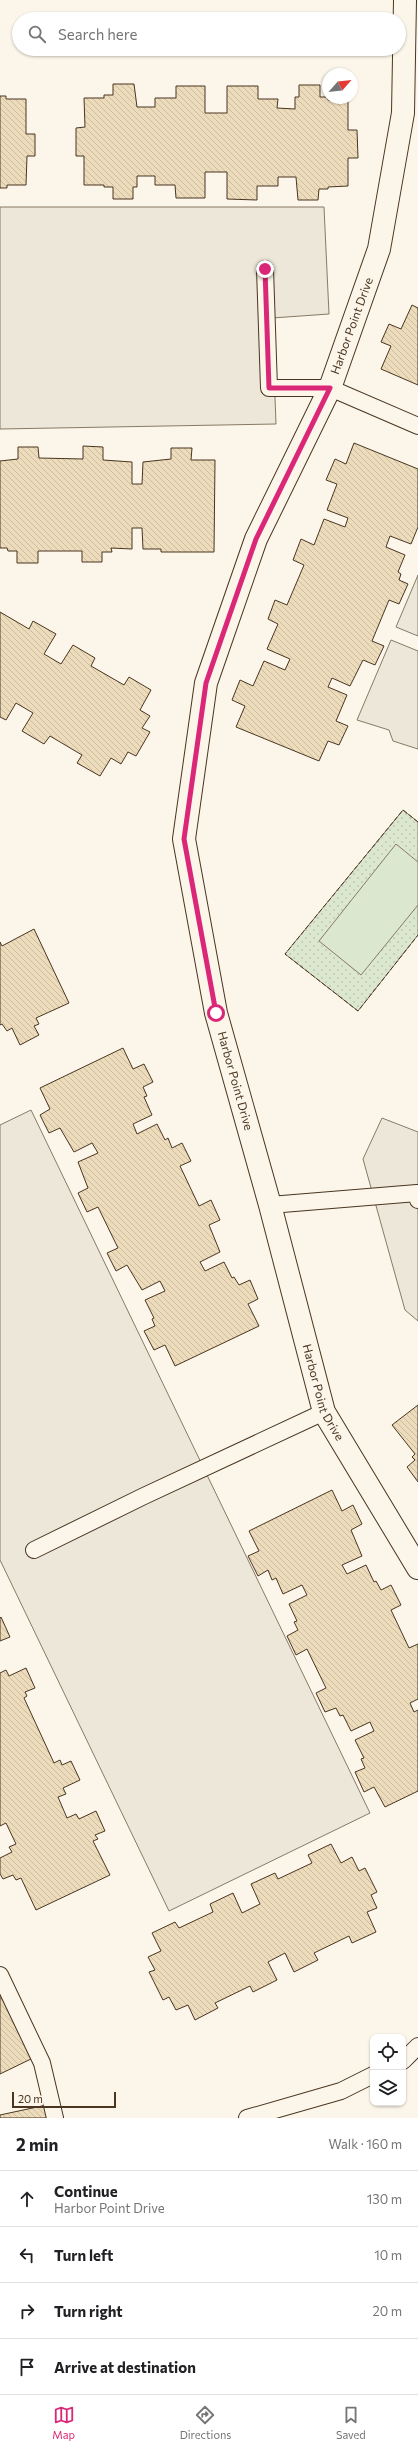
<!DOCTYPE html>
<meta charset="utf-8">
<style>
:root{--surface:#fff;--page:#f6f6f6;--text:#202124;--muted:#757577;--line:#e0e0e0;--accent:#db2777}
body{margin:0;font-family:Commissioner,sans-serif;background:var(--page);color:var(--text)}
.controls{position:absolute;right:12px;bottom:12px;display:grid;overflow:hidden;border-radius:8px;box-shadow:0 1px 3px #0004}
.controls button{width:36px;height:36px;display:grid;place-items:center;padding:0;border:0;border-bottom:1px solid var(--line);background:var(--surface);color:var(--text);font:20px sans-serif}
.compass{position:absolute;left:322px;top:68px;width:36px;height:36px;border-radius:50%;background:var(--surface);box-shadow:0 1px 3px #0004;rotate:63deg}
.scale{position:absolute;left:12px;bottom:10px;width:104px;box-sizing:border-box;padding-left:4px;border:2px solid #4a3520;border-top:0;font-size:11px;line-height:14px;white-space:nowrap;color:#4a3520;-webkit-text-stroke:3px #fbf6e9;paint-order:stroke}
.stop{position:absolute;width:12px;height:12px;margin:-9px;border:3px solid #db2777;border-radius:50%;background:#fff}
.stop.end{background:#db2777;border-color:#fff;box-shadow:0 1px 4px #0008}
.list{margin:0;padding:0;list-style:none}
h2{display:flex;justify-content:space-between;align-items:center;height:52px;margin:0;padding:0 16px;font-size:17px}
h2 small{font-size:13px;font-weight:400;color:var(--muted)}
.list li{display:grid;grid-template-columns:26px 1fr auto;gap:12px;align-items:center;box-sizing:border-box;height:56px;padding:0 16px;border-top:1px solid var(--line)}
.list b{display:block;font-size:15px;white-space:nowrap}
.list p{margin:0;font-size:13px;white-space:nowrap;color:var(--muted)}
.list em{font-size:13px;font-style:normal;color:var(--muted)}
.icon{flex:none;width:22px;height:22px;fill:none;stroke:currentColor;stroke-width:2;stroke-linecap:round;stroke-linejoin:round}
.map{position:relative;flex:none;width:418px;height:2118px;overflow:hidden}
.search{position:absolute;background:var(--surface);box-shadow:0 1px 3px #0004;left:12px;right:12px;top:12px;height:44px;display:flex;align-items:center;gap:10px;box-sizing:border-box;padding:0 14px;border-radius:22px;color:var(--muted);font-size:15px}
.sheet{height:276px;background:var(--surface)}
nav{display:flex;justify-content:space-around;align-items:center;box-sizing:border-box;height:56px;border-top:1px solid var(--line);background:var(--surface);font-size:11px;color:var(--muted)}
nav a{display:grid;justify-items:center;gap:2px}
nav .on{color:var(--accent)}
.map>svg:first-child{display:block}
.park{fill:url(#park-dots);stroke:#887966}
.pitch{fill:#dce7d0;stroke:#887966}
.parking{fill:#ede7d9;stroke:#887966}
.building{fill:url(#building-back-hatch);stroke:#4a3520}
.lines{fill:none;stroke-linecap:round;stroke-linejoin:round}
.service-casing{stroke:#4a3520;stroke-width:18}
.minor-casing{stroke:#4a3520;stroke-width:24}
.service{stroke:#fbf6e9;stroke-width:16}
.minor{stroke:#fbf6e9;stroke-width:22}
.fence{stroke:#4a3520;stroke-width:1;stroke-dasharray:5 2;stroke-linecap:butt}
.route{stroke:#db2777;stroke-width:5}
.labels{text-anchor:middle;stroke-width:3;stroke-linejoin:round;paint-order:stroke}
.street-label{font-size:12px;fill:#4a3520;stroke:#fbf6e9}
</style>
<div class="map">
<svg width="418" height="2118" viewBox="0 0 418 2118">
<defs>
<pattern id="park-dots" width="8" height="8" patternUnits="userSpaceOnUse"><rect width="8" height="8" fill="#dce7d0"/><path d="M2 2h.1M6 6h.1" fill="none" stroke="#bec7b2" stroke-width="1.8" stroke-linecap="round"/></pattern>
<pattern id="building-back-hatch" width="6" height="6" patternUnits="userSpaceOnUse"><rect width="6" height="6" fill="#ecdcbc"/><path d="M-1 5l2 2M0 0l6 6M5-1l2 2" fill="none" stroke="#ccbda1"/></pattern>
</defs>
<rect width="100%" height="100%" fill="#fbf6e9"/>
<!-- park -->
<path class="park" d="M 403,810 L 418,822 L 418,935 L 358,1011 L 285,954 Z"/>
<!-- pitch -->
<path class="pitch" d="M 396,844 L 418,862 L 418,905 L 361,975 L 319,941 Z"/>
<!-- parking -->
<path class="parking" d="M 0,207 L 324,207 L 329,314 L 272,318 L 276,424 L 0,429 Z
M 418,575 L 418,636 L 396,627 Z
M 391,640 L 418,651 L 418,749 L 393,741 L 389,730 L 357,720 Z
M 31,1110 L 370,1813 L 169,1911 L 0,1560 L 0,1125 Z
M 382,1118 L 418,1132 L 418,1321 L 405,1310 L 363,1159 Z"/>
<!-- building -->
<path class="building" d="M 113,84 L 134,84 L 137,107 L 155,107 L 155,98 L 176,98 L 176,86 L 205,86 L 205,113 L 227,113 L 227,86 L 258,86 L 258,99 L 278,99 L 277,108 L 295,109 L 295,97 L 299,97 L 299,85 L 320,85 L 320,97 L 328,97 L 328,100 L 348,100 L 348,130 L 357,130 L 358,158 L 348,158 L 348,186 L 328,187 L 328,189 L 319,189 L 318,200 L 298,200 L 296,177 L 278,177 L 278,186 L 257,186 L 257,200 L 227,199 L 227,172 L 205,172 L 205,198 L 176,198 L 175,185 L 155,185 L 155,176 L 137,176 L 137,187 L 133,187 L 133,199 L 113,199 L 113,187 L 104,187 L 104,185 L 84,185 L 84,156 L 76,156 L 76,128 L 85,127 L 84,98 L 104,98 L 104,95 L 113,95 Z
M 0,96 L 6,96 L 6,99 L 26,99 L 26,134 L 35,134 L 35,156 L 27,156 L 26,185 L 7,185 L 7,188 L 0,188 Z
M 412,305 L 418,308 L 418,385 L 381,369 L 391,346 L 381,342 L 389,324 L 401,329 Z
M 354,443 L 418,469 L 418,527 L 411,544 L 390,536 L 386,547 L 405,555 L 398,572 L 401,574 L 399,580 L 408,584 L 399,604 L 389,600 L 372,641 L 384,646 L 375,665 L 363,660 L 350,686 L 332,678 L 328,687 L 347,695 L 336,721 L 348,726 L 339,745 L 328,741 L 319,761 L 236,727 L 245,706 L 232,700 L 240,680 L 253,686 L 264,661 L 285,670 L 290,659 L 267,649 L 278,624 L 268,619 L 275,600 L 287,605 L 304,565 L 293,560 L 301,539 L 314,545 L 324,519 L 345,527 L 348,518 L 327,510 L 337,484 L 326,480 L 335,459 L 346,464 Z
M 83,446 L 103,447 L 103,460 L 132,462 L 132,484 L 142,484 L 143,462 L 171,459 L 171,448 L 192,448 L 191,460 L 215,460 L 214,552 L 161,552 L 161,549 L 143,549 L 142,528 L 132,528 L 132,549 L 111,548 L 112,552 L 102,552 L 102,562 L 82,562 L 82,551 L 38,551 L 38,563 L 17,563 L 17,551 L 8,551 L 7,548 L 0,548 L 0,461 L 18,459 L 18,447 L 38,447 L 39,458 L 83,459 Z
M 0,612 L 29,629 L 33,621 L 56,634 L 44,654 L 61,664 L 73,645 L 95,658 L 91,666 L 124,685 L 129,677 L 151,690 L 140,710 L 150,716 L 142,728 L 150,732 L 136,756 L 128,752 L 121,764 L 111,758 L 100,776 L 77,763 L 82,755 L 50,736 L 44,744 L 22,731 L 33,713 L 16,703 L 6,720 L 0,717 Z
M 34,929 L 69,1003 L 36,1018 L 39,1024 L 34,1026 L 39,1035 L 20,1045 L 12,1028 L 7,1031 L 2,1024 L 0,1025 L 0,942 L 2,946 Z
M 123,1048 L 133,1069 L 144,1064 L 153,1082 L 143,1087 L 147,1096 L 144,1097 L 152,1115 L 133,1124 L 137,1134 L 157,1124 L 165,1140 L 168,1138 L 172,1148 L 182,1143 L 191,1161 L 180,1166 L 199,1206 L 211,1200 L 220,1220 L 209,1225 L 220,1252 L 200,1262 L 205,1271 L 224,1262 L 232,1278 L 234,1277 L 239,1285 L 250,1280 L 258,1299 L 248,1304 L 259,1326 L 175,1366 L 165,1345 L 154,1350 L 144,1331 L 155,1326 L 152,1319 L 154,1318 L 145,1300 L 165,1291 L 160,1281 L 142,1290 L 127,1265 L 116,1271 L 107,1253 L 118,1248 L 98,1207 L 87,1212 L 78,1193 L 88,1188 L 78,1162 L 98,1153 L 92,1143 L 74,1152 L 60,1128 L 49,1133 L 40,1115 L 50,1109 L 40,1088 Z
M 418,1405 L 418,1482 L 407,1467 L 415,1460 L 412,1457 L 415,1454 L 392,1425 Z
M 332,1490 L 342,1511 L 353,1505 L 362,1524 L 351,1530 L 362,1556 L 342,1565 L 347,1574 L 366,1565 L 374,1582 L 376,1581 L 381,1590 L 391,1585 L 401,1605 L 391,1610 L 409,1648 L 418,1644 L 418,1699 L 410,1703 L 414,1712 L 418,1710 L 418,1791 L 385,1807 L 374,1787 L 364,1792 L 355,1772 L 365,1768 L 361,1759 L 364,1758 L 355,1740 L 374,1731 L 370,1722 L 351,1731 L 343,1715 L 340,1716 L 336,1708 L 325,1712 L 316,1693 L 326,1688 L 307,1649 L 296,1655 L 287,1636 L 298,1630 L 294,1622 L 297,1621 L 289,1604 L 307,1595 L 302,1585 L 283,1594 L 276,1578 L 272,1580 L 268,1570 L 258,1576 L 248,1556 L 259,1551 L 249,1531 Z
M 1,1617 L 10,1637 L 0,1641 L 0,1618 Z
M 26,1668 L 35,1688 L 25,1692 L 27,1696 L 24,1698 L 54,1763 L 60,1760 L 62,1765 L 71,1761 L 80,1780 L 63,1788 L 66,1794 L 58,1797 L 67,1818 L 76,1814 L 79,1819 L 96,1811 L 105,1831 L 95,1835 L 98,1839 L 93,1841 L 110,1875 L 36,1910 L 21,1878 L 16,1880 L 13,1875 L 3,1879 L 0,1874 L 0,1858 L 12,1852 L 9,1847 L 16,1844 L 6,1823 L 0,1826 L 0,1673 L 6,1670 L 9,1676 Z
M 331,1844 L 341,1863 L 352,1857 L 359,1871 L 365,1868 L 377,1892 L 371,1895 L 377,1908 L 367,1912 L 376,1932 L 352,1943 L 349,1936 L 314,1953 L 318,1960 L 294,1972 L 285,1953 L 268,1962 L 277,1980 L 253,1992 L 250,1986 L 215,2003 L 218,2008 L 195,2020 L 188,2005 L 176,2010 L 169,1997 L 163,2000 L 149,1972 L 155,1970 L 148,1957 L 161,1951 L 152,1933 L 175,1922 L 179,1928 L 213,1912 L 210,1904 L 233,1893 L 242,1913 L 260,1904 L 251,1884 L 275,1873 L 278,1879 L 312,1863 L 308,1855 Z
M 0,1988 L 33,2058 L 0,2074 Z
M 51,2104 L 54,2118 L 0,2118 L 0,2115 Z"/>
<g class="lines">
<!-- service casing -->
<g class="service-casing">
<path id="service" d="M 265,269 L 269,388 L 330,388 L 418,426
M 270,1205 L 417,1193 L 418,1200
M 34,1550 L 144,1496 L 324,1412
M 0,1975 L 42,2063 L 55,2118
M 403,2061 L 418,2046
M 247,2118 L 341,2091 L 373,2075"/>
</g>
<!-- minor casing -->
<g class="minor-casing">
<g id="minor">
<path id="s1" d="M 405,0 L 403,113 L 379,249 L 330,388 L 256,539 L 206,683 L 184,839 L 216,1013 L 270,1205 L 324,1412 L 418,1568"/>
</g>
</g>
<!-- service -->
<use href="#service" class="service"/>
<!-- minor -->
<use href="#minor" class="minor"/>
<!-- fence -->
<path class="fence" d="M 418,822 L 403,810 L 285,954 L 358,1011 L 418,935"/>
</g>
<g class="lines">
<!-- route -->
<path class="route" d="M 216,1013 L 184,839 L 206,683 L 256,539 L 330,388 L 269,388 L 265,269"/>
</g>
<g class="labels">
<!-- street labels -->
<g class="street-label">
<text transform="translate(352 326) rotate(-70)" y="4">Harbor Point Drive</text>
<text dy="4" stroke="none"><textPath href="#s1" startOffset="1124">Harbor Point Drive</textPath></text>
<text dy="4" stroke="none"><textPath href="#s1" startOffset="1448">Harbor Point Drive</textPath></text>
</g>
</g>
</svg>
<div class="controls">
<button><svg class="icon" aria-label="locate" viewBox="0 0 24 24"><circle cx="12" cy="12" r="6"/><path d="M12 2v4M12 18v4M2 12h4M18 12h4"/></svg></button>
<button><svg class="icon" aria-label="layers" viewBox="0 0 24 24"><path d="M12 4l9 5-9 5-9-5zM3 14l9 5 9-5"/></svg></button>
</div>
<svg class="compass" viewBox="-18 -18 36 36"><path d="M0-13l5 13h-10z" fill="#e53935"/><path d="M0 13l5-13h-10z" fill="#757577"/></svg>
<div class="scale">20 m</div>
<div class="stop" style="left:216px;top:1013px"></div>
<div class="stop end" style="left:265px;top:269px"></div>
<div class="search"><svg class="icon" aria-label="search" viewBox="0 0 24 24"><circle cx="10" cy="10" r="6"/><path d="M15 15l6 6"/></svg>Search here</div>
</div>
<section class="sheet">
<h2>2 min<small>Walk · 160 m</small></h2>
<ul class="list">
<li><svg class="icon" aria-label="ahead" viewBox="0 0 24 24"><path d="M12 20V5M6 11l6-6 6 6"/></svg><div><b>Continue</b><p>Harbor Point Drive</p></div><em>130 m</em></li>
<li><svg class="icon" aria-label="left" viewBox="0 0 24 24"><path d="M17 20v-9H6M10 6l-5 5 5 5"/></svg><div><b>Turn left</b></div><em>10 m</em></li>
<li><svg class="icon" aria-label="right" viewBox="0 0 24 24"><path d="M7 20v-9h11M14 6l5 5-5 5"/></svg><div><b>Turn right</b></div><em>20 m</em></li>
<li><svg class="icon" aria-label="arrive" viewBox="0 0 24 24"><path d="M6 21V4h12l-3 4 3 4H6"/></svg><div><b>Arrive at destination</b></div></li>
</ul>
</section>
<nav>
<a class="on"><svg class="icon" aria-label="map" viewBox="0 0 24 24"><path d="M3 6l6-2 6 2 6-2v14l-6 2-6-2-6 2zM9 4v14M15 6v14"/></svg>Map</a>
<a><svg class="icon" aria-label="directions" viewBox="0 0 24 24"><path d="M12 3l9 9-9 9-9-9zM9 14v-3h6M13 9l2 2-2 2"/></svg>Directions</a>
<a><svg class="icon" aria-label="saved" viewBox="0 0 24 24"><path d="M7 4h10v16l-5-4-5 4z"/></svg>Saved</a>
</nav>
